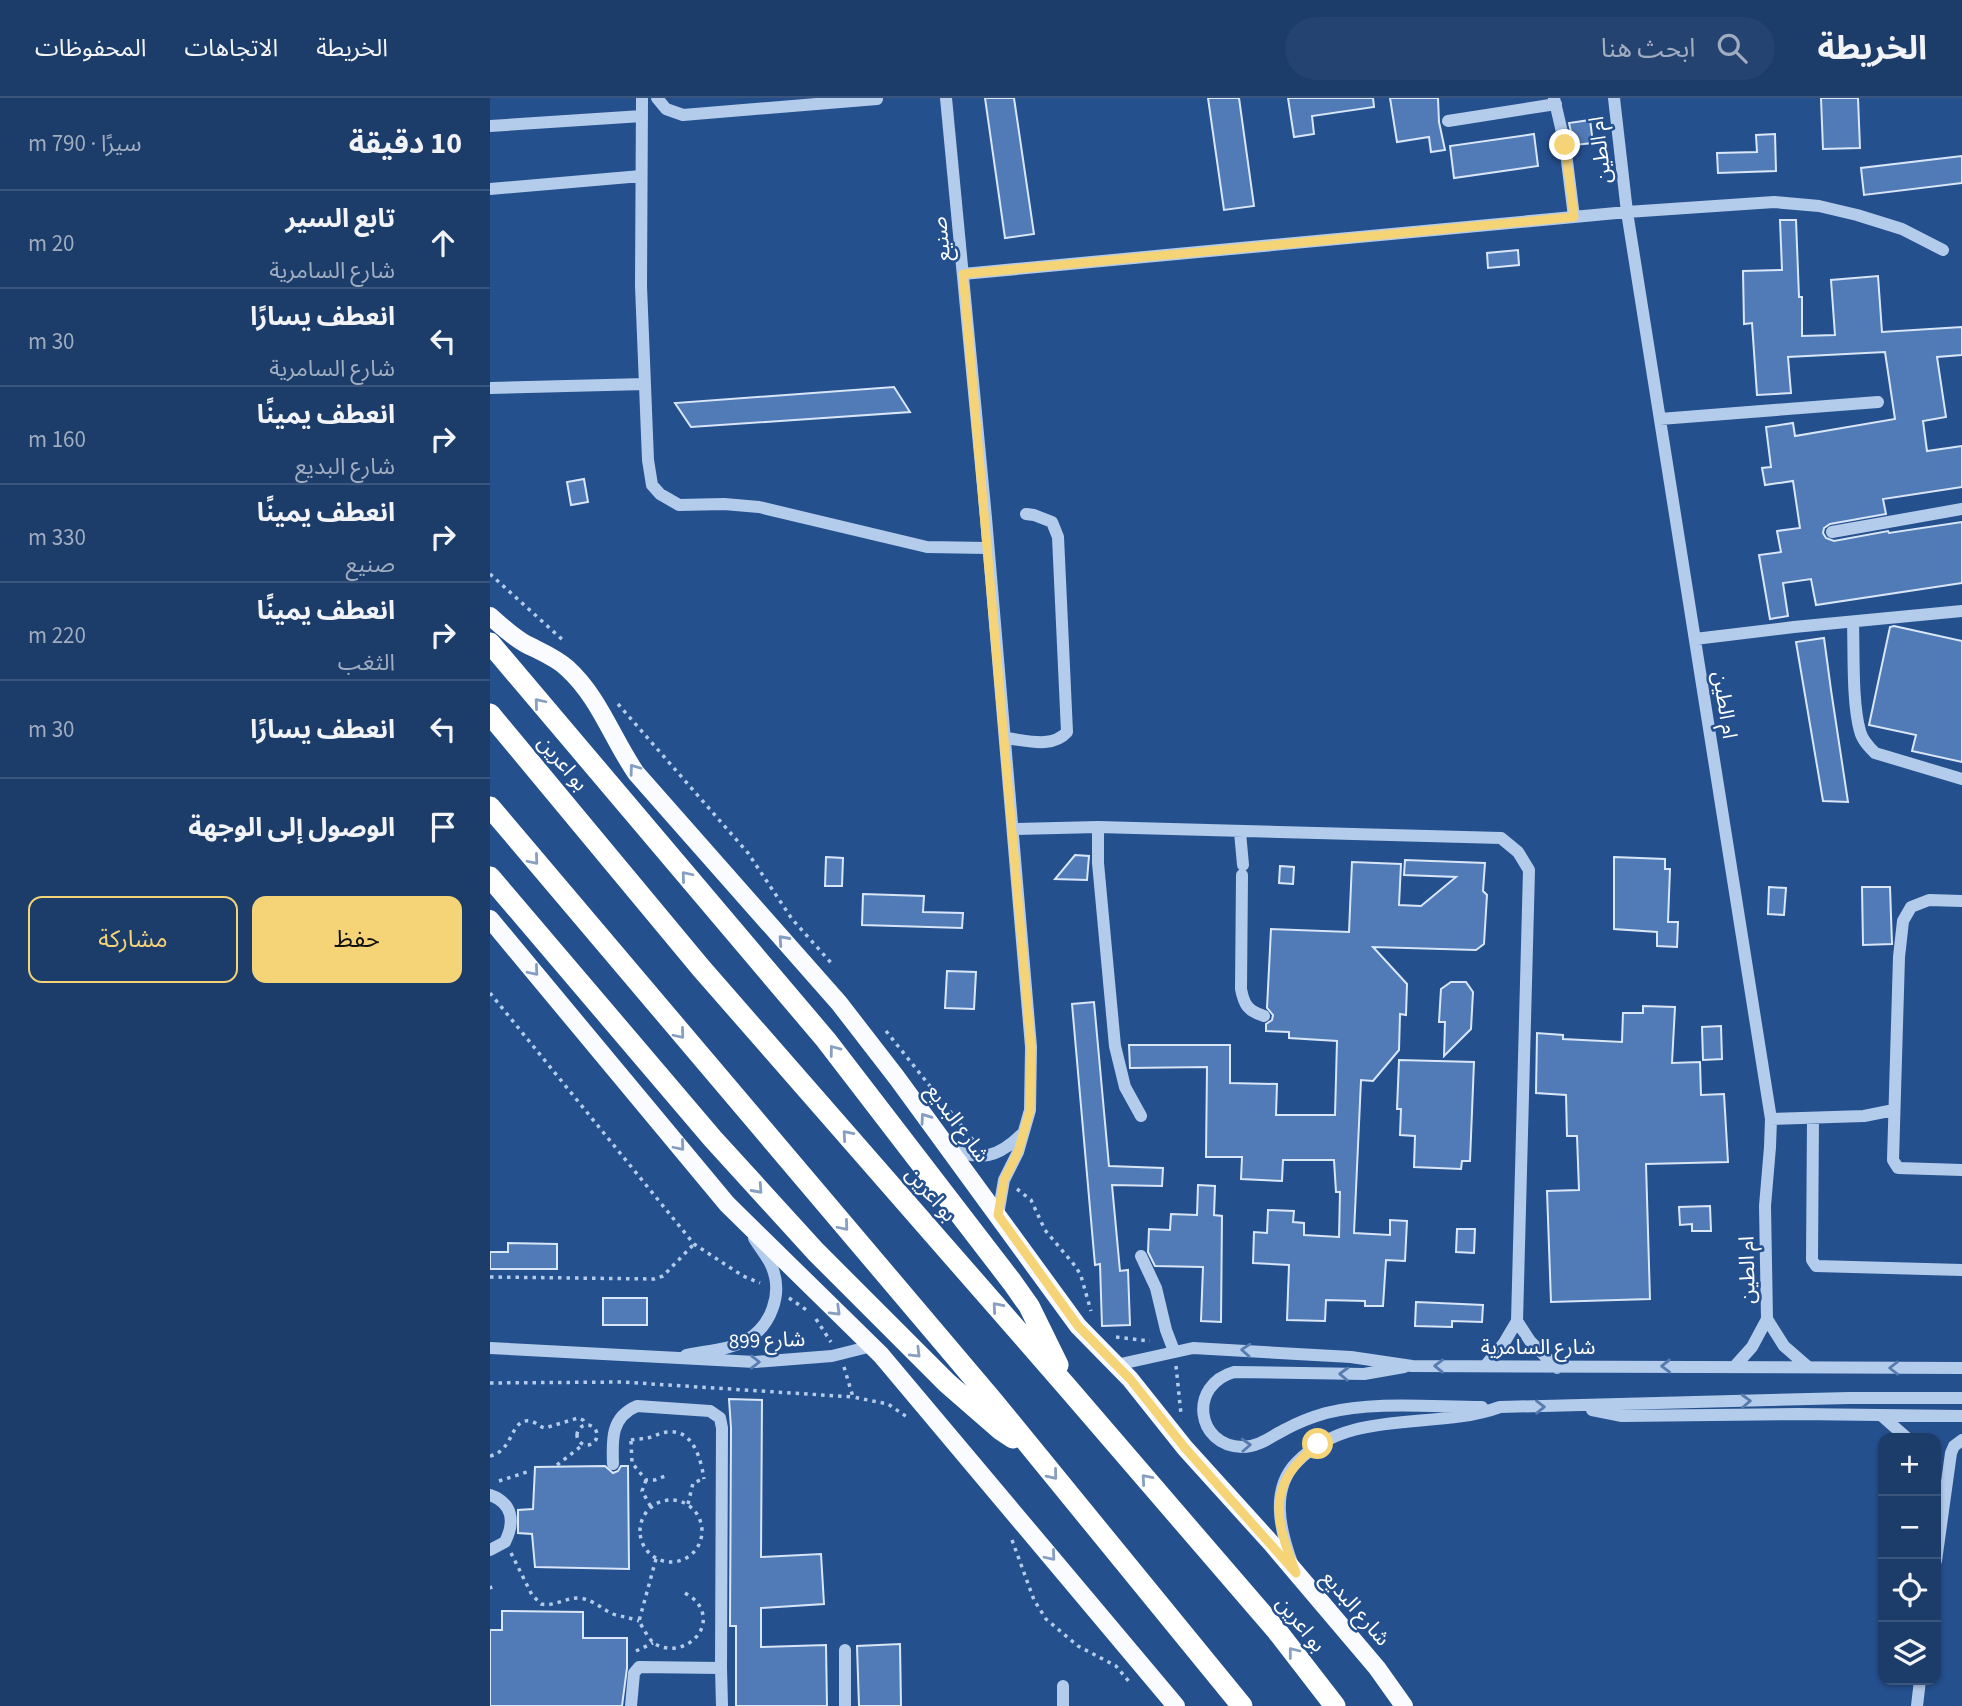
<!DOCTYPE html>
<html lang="ar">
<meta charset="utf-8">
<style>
:root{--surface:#1c3c6a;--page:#254370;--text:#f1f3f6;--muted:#a0adc1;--line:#3a567e;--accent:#f5d478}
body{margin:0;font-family:"Source Sans 3","Noto Sans Arabic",sans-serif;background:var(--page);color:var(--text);direction:rtl}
.controls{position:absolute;right:21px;bottom:21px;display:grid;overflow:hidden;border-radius:14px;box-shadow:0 2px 5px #0004}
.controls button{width:63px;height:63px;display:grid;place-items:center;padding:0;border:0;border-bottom:2px solid var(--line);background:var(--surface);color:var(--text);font:35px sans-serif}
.stop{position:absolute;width:21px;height:21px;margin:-16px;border:5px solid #f5d478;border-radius:50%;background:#fff}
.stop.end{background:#f5d478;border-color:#fff;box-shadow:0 2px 7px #0008}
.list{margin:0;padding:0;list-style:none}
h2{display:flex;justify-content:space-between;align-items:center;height:91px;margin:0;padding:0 28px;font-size:30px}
h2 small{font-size:23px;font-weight:400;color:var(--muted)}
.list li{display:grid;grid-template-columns:46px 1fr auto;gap:21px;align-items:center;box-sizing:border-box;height:98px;padding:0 28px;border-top:2px solid var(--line)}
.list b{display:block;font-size:26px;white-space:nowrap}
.list p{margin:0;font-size:23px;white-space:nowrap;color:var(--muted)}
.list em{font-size:23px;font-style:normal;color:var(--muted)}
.actions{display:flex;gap:14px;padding:21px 28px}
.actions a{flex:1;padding:16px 0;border:2px solid var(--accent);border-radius:14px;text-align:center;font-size:24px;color:var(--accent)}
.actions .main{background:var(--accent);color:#111}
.icon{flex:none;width:38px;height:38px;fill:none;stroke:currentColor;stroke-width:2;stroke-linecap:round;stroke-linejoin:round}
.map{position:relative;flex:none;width:1472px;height:1608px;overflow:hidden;direction:ltr}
header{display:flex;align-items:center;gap:42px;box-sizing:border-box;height:98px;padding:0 35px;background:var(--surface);border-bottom:2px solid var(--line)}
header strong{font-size:33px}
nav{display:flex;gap:38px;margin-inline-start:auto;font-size:24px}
.search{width:490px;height:63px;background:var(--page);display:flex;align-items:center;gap:18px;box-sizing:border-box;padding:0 24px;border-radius:38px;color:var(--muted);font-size:26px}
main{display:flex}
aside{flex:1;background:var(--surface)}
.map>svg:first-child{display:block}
.building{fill:#517bb6;stroke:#d9e6f8;stroke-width:2}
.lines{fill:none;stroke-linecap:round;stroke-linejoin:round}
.path{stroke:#b4cceb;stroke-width:3.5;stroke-dasharray:3.5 5;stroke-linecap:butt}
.minor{stroke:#b4cceb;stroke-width:12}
.major{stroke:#f9fbff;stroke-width:18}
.highway{stroke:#fff;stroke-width:21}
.oneway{stroke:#879fc1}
.oneway2{stroke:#849dc1}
.oneway3{stroke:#577baf}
.route{stroke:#f5d478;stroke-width:9}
.labels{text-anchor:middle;stroke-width:5;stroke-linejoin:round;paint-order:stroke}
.street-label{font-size:21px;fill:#fff;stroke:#25508e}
</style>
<header>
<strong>الخريطة</strong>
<div class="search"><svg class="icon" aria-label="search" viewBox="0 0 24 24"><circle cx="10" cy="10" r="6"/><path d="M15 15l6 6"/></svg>ابحث هنا</div>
<nav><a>الخريطة</a><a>الاتجاهات</a><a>المحفوظات</a></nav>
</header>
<main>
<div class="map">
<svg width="1472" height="1608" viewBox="0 0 1472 1608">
<rect width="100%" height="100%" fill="#25508e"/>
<!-- building -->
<path class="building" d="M 495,0 L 524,0 L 544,136 L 515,140 Z
M 718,0 L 749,0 L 764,108 L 734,112 Z
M 798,0 L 883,0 L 884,9 L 822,18 L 824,36 L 804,39 Z
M 900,0 L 948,0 L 949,24 L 955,52 L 941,54 L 939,39 L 907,44 Z
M 1331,0 L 1368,0 L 1370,50 L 1333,51 Z
M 1100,22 L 1103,45 L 1084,47 L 1079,25 Z
M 1044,36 L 1048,68 L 964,80 L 960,48 Z
M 1285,36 L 1286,73 L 1228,75 L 1227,55 L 1267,54 L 1266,37 Z
M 1472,58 L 1472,85 L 1374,97 L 1371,70 Z
M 1290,122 L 1306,122 L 1309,199 L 1312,199 L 1312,238 L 1345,237 L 1341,182 L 1388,178 L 1392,234 L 1472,229 L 1472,257 L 1447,259 L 1456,319 L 1433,323 L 1437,353 L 1472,348 L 1472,389 L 1393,401 L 1396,416 L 1340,426 L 1334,430 L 1333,435 L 1336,440 L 1344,443 L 1398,433 L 1399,435 L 1472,424 L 1472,485 L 1326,507 L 1321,481 L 1293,485 L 1298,518 L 1280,521 L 1269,457 L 1291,454 L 1287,433 L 1310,430 L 1303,383 L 1275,387 L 1272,370 L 1281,369 L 1276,329 L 1303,325 L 1305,338 L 1405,321 L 1395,254 L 1298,259 L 1301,295 L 1267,297 L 1262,225 L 1254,226 L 1253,173 L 1292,172 Z
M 1028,152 L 1029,167 L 998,170 L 997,155 Z
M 404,289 L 420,314 L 201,329 L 185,305 Z
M 94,381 L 98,404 L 81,407 L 77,384 Z
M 1404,528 L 1472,543 L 1472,664 L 1422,653 L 1426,637 L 1379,627 L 1400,529 Z
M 1334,540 L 1341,592 L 1358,704 L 1333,703 L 1306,544 Z
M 585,757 L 599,758 L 597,782 L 565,781 Z
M 336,759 L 353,760 L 352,788 L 335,788 Z
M 1124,759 L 1175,761 L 1175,771 L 1180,771 L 1178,824 L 1188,824 L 1187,849 L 1167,848 L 1167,834 L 1124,831 Z
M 915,762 L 995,765 L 993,793 L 997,797 L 994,846 L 986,852 L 883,849 L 917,886 L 916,917 L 910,916 L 909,952 L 883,983 L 871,982 L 864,1135 L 900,1137 L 900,1122 L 917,1123 L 915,1163 L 896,1162 L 893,1208 L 875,1208 L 875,1203 L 836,1202 L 835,1223 L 797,1222 L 799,1167 L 763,1165 L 764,1134 L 777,1135 L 778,1112 L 804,1113 L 803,1124 L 814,1125 L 814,1137 L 849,1139 L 850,1094 L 846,1094 L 844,1062 L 793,1062 L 792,1083 L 751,1081 L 752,1059 L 716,1059 L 717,969 L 640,970 L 639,947 L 740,947 L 740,985 L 787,986 L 786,1017 L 845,1017 L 847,943 L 799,940 L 799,934 L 776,933 L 776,926 L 782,922 L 783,917 L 777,910 L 781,831 L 859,834 L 862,764 L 911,766 L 909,807 L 931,808 L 966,779 L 914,777 Z
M 790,768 L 804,769 L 803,786 L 789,785 Z
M 1279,789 L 1296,790 L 1294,817 L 1278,816 Z
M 1372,789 L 1400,789 L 1402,846 L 1373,847 Z
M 373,796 L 434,798 L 433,814 L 473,815 L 472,830 L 372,827 Z
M 457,873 L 486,874 L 484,911 L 455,910 Z
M 961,884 L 976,884 L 983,894 L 981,931 L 954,958 L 955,924 L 949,924 L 951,891 Z
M 604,904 L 619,1068 L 673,1070 L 672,1088 L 622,1087 L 630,1173 L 638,1172 L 640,1227 L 612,1228 L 610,1166 L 605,1167 L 582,906 Z
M 1153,908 L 1185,909 L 1182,965 L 1210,964 L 1211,997 L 1234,996 L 1238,1064 L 1156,1066 L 1160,1201 L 1061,1204 L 1057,1093 L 1089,1092 L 1087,1038 L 1077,1038 L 1076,997 L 1046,995 L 1047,935 L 1073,937 L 1073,941 L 1132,944 L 1133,915 L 1153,915 Z
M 1231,928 L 1232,961 L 1213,962 L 1212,929 Z
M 909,962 L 984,964 L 980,1063 L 972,1063 L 971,1071 L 924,1069 L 925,1038 L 910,1037 L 911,1011 L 907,1011 Z
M 708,1087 L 725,1088 L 724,1117 L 732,1118 L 731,1224 L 711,1223 L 713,1169 L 665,1168 L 658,1154 L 659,1131 L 680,1132 L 681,1116 L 707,1117 Z
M 1220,1108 L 1221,1133 L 1202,1133 L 1202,1126 L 1190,1127 L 1189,1109 Z
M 967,1131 L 985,1131 L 984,1155 L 966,1154 Z
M 18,1145 L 67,1146 L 67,1171 L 0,1171 L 0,1154 L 18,1154 Z
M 113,1200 L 157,1200 L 157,1227 L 113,1227 Z
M 926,1204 L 993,1207 L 992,1224 L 962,1223 L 962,1229 L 925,1228 Z
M 239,1301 L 272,1302 L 271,1459 L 331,1456 L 334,1506 L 271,1510 L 271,1549 L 336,1547 L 337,1608 L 246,1608 L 246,1528 L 240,1528 L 241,1330 Z
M 115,1368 L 123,1375 L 128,1373 L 131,1368 L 138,1368 L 139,1471 L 45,1469 L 42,1436 L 28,1435 L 28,1412 L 43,1411 L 45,1369 Z
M 12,1513 L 93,1514 L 93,1540 L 137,1540 L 137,1570 L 132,1608 L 0,1608 L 0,1532 L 12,1532 Z
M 410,1546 L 411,1608 L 369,1608 L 367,1548 Z"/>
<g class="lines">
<!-- path -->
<path class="path" d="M 0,476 L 75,544
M 128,606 L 258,755 L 302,821 L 343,867
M 0,895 L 204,1146 L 253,1178 L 270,1185
M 396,933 L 483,1042
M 527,1091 L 541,1102 L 555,1132 L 586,1169 L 591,1178 L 601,1213
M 0,1179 L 164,1181 L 173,1178 L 204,1146
M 299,1200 L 318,1213
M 326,1221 L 341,1244
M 626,1239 L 660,1243
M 686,1268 L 691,1316
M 354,1269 L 363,1299 L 398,1306 L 417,1319
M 0,1285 L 132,1284 L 363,1299
M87 1337a10 10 0 1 1 20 0a10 10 0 1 1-20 0Z
M 141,1342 C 146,1341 152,1341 157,1340 C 164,1339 171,1334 178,1334 C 203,1331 211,1361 214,1381
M 141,1343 L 142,1365 L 156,1382 L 165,1382 L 175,1378
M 0,1358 C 24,1353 20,1320 40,1323 C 46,1324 49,1329 55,1330 L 88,1320 L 93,1322 L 96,1327
M 67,1367 L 94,1346
M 156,1382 L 152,1393 L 161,1409
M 9,1383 L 37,1374
M150 1433a31 31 0 1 1 62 0a31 31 0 1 1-62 0Z
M 198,1406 L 203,1385 L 213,1381
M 522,1442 L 544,1502 L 556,1521 L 588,1548 L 626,1568 L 641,1586
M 21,1455 L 42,1497 L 51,1506 C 65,1509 76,1499 90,1500 C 105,1502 113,1513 126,1517 C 134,1519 141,1520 149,1523
M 166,1461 L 149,1523 C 153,1530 159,1542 165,1546 C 193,1562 229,1530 206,1503 C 202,1499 196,1496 192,1493
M 0,1488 L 2,1493
M 146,1553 L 163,1545"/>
<!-- minor -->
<path class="minor" d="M 152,0 L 151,188 L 158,362 L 162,387 L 170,396 L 189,407 L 234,406 L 269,409 L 437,449 L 498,450
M 167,0 L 176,11 L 193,17 L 387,1
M 456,0 L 496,420 L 541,949 L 540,1012 L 528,1054 L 514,1082 L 508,1117
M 1064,0 L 1075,47 L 1084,119
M 1124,0 L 1137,114 L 1281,1021 L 1280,1049 L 1275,1108 L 1277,1221 L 1294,1248 L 1317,1268
M 958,23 L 1066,6
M 0,28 L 152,18
M 0,91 L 151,78
M 473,176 L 1137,114 L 1284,104 L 1329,108 L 1367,117 L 1412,131 L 1453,152
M 0,290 L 155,286
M 1170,321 L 1388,304
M 1342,434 L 1472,411
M 1363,524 C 1364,555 1362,605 1370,633 C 1372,642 1379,649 1385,655 L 1472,681
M 1205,541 L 1304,529 L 1472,513
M 515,640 C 536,642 562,651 577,634 L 568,439 L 562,424 L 544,417 L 536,416
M 608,729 L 608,765 L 625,948 L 635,989 L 651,1018
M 523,731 L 608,729 L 1011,740 L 1028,754 L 1039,772 L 1027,1223 L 1014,1245 L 995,1268
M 750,734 L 753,767
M 752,777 L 751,891 C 754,907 758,913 774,918
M 1472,803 L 1439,802 L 1421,809 L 1413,823 L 1409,859 L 1403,1062 L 1408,1070 L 1472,1072
M 1281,1021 L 1374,1018 L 1404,1012
M 1323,1021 L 1322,1162 L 1326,1168 L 1472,1172
M 458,1051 C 492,1063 508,1060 533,1035
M 651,1158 L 666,1190 L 676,1232 L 684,1253
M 1027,1223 L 1040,1243 L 1067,1270
M 0,1250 L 265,1264 L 342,1258 L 382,1248
M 196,1257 C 215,1253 238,1252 255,1243 C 281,1229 294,1195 281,1167 C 277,1158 269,1149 264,1140
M 626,1267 L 703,1250 L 861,1259 L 922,1268 L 1472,1270
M 1245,1268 L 1262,1249 L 1277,1221
M 914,1269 L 874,1276 L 744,1274 C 698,1287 706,1348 752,1349 C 770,1349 781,1338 796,1331 C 809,1324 822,1319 836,1315 C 885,1303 941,1309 992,1309
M 1102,1312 L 1132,1318 L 1308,1316 L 1472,1318
M 1392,1318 L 1417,1340
M 123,1366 C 122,1341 121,1319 147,1308 L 220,1313 L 230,1320 L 232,1330 L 231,1570 L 149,1569 L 144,1575 L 141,1608
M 0,1397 C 23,1405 25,1424 15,1444 L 0,1452
M 1446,1463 L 1461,1355 L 1464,1348 L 1472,1342
M 802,1465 C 790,1432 780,1391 807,1364 C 861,1309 944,1333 1010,1309 L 1359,1300 L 1472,1300
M 231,1570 L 232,1608
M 355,1608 L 355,1552
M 573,1608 L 573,1588
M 1427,1608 L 1430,1582"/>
<!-- major -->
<path class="major" d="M 0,518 C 11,528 22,538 34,545 C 49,553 65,559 77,570 C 109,599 122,640 146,675 L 349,905 L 407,980 L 588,1228 L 640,1281 L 695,1350 L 781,1445 L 887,1570 L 914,1608
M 0,821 L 237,1106 L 391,1257 L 686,1608"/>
<!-- highway -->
<path class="highway" d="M 0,545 L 336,942 L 522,1184 L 539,1208 L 568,1267
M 0,616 L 211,870 L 577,1289 L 787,1533 L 845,1608
M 0,709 L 503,1303 L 752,1608
M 0,779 L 223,1041 L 326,1154 L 457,1285 L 511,1332 L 523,1340"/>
</g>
<!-- one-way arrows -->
<defs><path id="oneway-chevron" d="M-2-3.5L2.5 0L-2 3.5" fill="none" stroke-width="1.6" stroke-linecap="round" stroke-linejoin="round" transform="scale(1.75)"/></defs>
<g class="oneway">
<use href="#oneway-chevron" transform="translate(49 605) rotate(-130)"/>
<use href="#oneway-chevron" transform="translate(44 762) rotate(50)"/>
<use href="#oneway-chevron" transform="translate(196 778) rotate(-130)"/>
<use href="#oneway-chevron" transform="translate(190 936) rotate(50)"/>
<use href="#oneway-chevron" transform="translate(344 952) rotate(-127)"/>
<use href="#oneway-chevron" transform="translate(357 1037) rotate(-131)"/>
<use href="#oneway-chevron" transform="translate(268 1091) rotate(48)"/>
<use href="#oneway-chevron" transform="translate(354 1128) rotate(50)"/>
<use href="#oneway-chevron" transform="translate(507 1209) rotate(-131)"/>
<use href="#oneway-chevron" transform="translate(426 1255) rotate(45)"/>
<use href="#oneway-chevron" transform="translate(563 1377) rotate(51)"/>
<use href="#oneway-chevron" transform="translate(656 1381) rotate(-131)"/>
<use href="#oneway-chevron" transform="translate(803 1554) rotate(-128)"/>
</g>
<g class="oneway2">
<use href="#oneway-chevron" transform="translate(144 671) rotate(-126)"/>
<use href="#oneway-chevron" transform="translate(293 842) rotate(-132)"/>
<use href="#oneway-chevron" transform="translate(44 873) rotate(50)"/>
<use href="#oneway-chevron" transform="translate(435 1020) rotate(-125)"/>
<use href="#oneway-chevron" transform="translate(190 1048) rotate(50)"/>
<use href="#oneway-chevron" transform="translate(346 1213) rotate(44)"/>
<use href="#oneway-chevron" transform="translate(561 1458) rotate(50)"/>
</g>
<g class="oneway3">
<use href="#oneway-chevron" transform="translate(756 1252) rotate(-176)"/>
<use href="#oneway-chevron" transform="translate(265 1264)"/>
<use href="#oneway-chevron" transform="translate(949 1268) rotate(-179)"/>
<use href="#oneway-chevron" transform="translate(1176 1268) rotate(179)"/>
<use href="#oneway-chevron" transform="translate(1404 1270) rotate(-180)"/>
<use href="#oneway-chevron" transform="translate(854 1276) rotate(-178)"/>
<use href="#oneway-chevron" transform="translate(1256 1303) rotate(-2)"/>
<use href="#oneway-chevron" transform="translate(1050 1309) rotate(-1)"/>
<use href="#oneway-chevron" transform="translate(756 1347) rotate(-3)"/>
</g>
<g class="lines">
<!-- route -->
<path class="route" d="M 828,1346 C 776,1387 784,1419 806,1475 L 695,1350 L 640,1281 L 588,1228 L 508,1117 L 514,1082 L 528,1054 L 540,1012 L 541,949 L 473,176 L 1084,119 L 1075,47"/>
</g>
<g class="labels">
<!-- street labels -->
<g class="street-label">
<text transform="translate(1110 52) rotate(-97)" y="7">ام الطين</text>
<text transform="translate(451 141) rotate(-96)" y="7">صنيع</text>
<text transform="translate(1235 607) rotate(81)" y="7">ام الطين</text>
<text transform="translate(73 665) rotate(50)" y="7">بو اعرين</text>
<text transform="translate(468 1025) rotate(54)" y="7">شارع البديع</text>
<text transform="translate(441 1096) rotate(49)" y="7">بو اعرين</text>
<text transform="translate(1257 1172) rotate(-91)" y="7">ام الطين</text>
<text transform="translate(277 1242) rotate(-2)" y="7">شارع 899</text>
<text x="1048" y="1256">شارع السامرية</text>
<text transform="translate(866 1510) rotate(49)" y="7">شارع البديع</text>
<text transform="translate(811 1526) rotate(51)" y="7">بو اعرين</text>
</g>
</g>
</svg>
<div class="controls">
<button>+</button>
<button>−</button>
<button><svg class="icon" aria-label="locate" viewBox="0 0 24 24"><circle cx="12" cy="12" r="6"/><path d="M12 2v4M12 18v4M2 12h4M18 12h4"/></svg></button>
<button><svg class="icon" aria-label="layers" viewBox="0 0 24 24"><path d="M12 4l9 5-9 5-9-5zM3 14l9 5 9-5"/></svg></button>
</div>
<div class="stop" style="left:828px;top:1346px"></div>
<div class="stop end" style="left:1075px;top:47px"></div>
</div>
<aside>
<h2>10 دقيقة<small>سيرًا · 790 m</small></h2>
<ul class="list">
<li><svg class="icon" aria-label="ahead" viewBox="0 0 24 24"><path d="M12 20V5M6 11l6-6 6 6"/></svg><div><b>تابع السير</b><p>شارع السامرية</p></div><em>20 m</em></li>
<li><svg class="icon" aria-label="left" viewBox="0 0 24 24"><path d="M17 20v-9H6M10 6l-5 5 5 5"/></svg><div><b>انعطف يسارًا</b><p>شارع السامرية</p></div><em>30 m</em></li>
<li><svg class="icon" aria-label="right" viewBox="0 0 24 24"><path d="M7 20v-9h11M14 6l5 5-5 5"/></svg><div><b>انعطف يمينًا</b><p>شارع البديع</p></div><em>160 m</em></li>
<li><svg class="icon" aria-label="right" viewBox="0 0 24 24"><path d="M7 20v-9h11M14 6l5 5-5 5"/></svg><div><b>انعطف يمينًا</b><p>صنيع</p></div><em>330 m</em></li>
<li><svg class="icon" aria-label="right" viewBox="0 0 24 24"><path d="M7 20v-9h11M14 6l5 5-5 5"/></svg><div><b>انعطف يمينًا</b><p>الثغب</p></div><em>220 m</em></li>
<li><svg class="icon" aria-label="left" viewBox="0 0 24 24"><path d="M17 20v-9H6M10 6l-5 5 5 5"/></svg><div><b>انعطف يسارًا</b></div><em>30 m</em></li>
<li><svg class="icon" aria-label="arrive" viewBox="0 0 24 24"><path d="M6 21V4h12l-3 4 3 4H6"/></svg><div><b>الوصول إلى الوجهة</b></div></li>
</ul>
<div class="actions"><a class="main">حفظ</a><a>مشاركة</a></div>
</aside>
</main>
